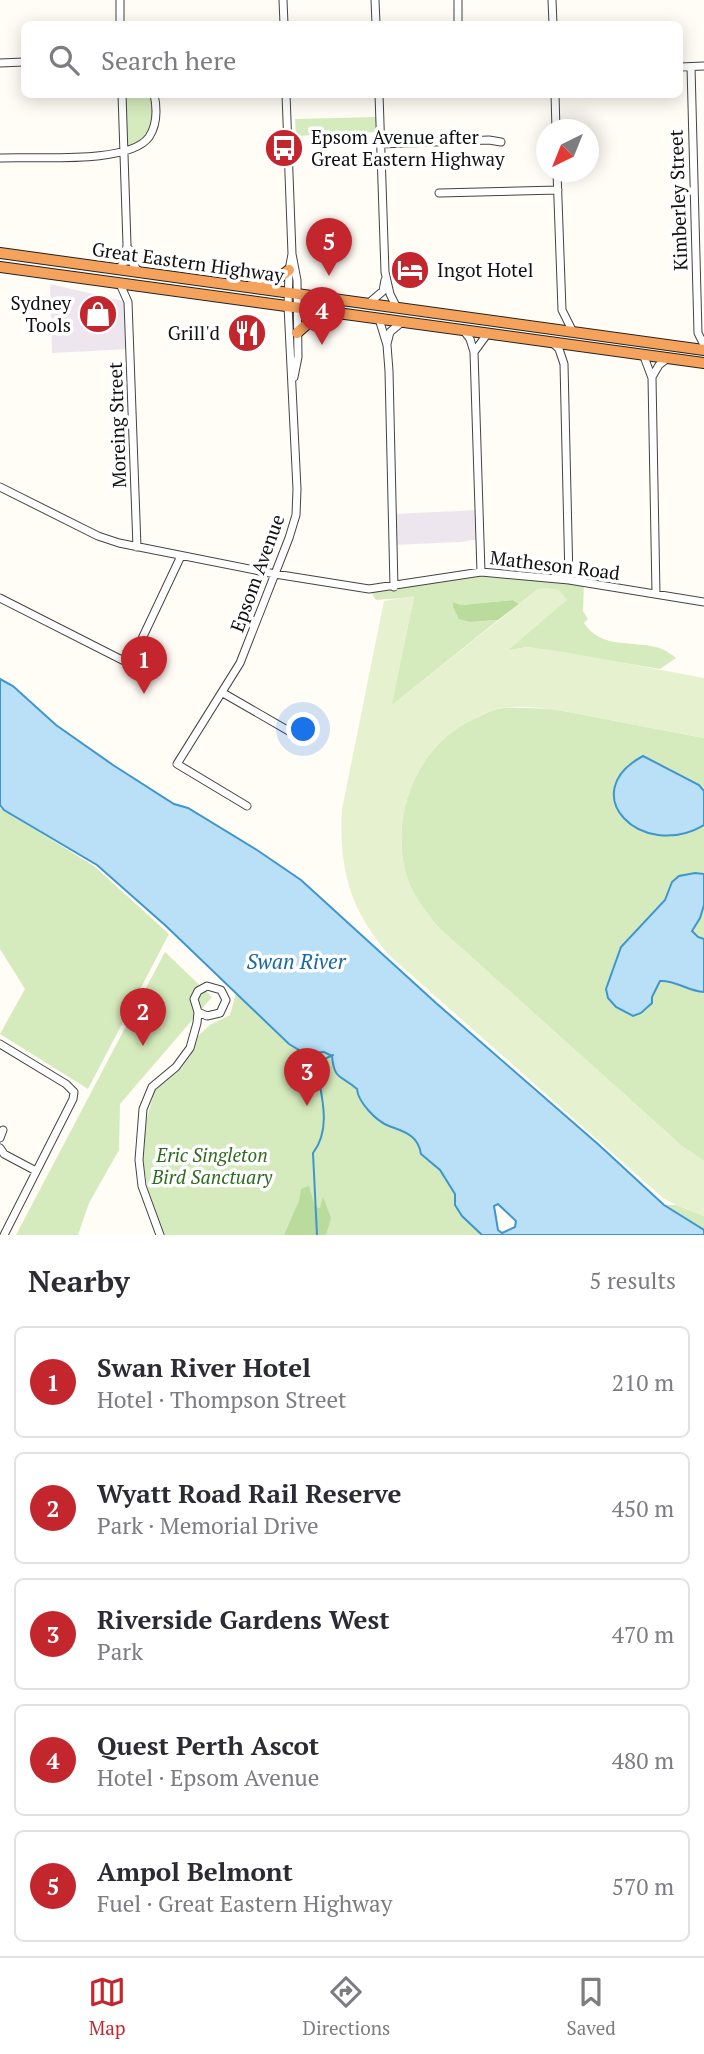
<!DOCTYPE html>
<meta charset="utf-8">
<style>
:root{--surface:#fff;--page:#f2f2f3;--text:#2b2b33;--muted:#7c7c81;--line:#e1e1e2;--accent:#c4262e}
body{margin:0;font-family:"PT Serif",serif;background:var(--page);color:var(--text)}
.compass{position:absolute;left:536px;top:119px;width:63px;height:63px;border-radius:50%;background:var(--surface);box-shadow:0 4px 18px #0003;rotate:223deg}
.you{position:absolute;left:304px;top:730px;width:24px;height:24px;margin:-18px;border:5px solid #fff;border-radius:50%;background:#1a73e8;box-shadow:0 0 0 10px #1a73e833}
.badge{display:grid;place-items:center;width:46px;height:46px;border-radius:50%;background:var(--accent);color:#fff;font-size:23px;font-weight:700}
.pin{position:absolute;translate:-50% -58px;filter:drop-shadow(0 2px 4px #0008)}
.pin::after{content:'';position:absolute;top:37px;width:24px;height:21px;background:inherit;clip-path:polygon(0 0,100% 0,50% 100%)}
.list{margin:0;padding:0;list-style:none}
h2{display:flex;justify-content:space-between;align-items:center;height:91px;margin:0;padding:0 28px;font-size:30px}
h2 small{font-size:23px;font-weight:400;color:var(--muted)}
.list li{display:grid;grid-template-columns:46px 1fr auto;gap:21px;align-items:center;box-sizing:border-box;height:112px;margin:0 14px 14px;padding:0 14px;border:2px solid var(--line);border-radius:10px}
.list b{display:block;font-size:26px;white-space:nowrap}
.list p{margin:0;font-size:23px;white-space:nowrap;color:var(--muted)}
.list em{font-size:23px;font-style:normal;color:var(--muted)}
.icon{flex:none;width:38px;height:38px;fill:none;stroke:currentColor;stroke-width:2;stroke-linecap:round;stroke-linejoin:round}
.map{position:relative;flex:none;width:704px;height:1235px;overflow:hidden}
.search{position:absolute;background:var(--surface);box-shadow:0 4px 18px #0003;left:21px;right:21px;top:21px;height:77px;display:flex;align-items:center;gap:18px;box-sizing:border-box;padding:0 24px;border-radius:10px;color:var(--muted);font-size:26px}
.sheet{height:721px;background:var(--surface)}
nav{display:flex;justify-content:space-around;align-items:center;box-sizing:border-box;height:98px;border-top:2px solid var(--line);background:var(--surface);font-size:19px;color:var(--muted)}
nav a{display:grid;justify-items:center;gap:4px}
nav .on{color:var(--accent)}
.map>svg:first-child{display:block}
.industrial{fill:#eee6ef}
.green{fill:#d5ebbd}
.forest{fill:#b9dc9c}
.pitch{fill:#e6f2cf}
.water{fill:#b9e0f7;stroke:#3f96cf;stroke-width:2;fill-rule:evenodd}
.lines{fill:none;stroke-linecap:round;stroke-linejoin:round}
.stream{stroke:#3f96cf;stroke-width:2}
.minor-casing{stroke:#444;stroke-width:9}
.highway-casing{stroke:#222;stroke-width:12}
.minor{stroke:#fff;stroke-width:7}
.highway{stroke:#f5a25d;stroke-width:10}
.labels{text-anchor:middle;stroke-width:7;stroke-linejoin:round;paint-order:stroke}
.poi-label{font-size:19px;fill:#111;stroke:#fff;text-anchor:start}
.street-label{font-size:19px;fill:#111;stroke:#fff}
.park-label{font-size:19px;font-style:italic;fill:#2f6b1f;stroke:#fff}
.water-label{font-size:21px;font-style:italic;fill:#1768a6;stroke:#fff}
</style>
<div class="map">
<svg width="704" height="1235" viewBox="0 0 704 1235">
<rect width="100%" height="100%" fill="#fffdf5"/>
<!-- industrial -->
<path class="industrial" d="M 50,284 L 128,302 L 130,349 L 52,353 Z
M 479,510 L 480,539 L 460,542 L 393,545 L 393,514 Z"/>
<!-- green -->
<path class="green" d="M 122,95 L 154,95 L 157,110 L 149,137 L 123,153 Z
M 377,117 L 377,132 L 296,136 L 295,119 Z
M 481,572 L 584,583 L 583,611 L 588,619 L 584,623 C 602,651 636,639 662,649 C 667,651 672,655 676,658 L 660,669 L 527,647 L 506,651 L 566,600 L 538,589 L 519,604 L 513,600 L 461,605 L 453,602 L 470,622 L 498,620 L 391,706 L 414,597 L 376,600 L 369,589 Z
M 525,708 L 553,709 L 704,738 L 704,1161 L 683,1147 L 438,927 C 426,912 413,896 407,878 C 388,816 417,742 478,717 C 485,714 492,710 498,709 C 507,707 516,708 525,708 Z
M 0,808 L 94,866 L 169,934 L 88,1089 L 0,1034 L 25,989 L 0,949 Z
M 165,952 L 212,997 L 120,1104 L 119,1150 L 89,1203 L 78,1235 L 16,1235 Z
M 236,993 C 248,1004 294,1051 304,1053 C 315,1056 321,1050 332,1056 L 340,1078 L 357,1089 L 389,1126 C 405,1128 418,1138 421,1154 L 440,1170 L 455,1194 L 455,1205 L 462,1216 L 482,1235 L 164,1235 L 148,1191 L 143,1160 L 146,1121 L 155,1090 L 181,1069 L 192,1053 L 198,1036 L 210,1025 L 230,1015 Z
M 664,1205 L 676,1205 L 704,1216 L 704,1230 Z"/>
<!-- forest -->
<path class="forest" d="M 513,600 L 519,604 L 498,620 L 470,622 L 459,619 L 453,607 L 453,602 L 461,605 Z
M 309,1186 L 315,1207 L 320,1208 L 323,1197 L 331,1218 L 326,1235 L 284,1235 L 299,1201 L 301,1189 Z"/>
<!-- pitch -->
<path class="pitch" d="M 547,588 L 559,590 L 567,600 L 507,651 L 527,647 L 565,652 L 704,678 L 704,738 C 669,731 634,725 599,718 C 566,712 531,703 498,709 C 491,710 484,714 478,717 C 417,742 388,816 407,878 C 413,896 426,912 438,927 L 683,1147 L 704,1161 L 704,1216 L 678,1206 L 663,1198 L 390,956 C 349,909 339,869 342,809 L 384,601 L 414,596 L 392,705 L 538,589 Z"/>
<!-- water -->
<path class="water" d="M 0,679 L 13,686 L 56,725 L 113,765 L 174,804 L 188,808 L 257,850 L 301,880 L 436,1003 L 599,1145 L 664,1205 L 704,1230 L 704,1235 L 482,1235 L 462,1216 L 455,1205 L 455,1194 L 440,1170 L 421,1154 C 418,1135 405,1132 389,1126 C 376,1121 358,1102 357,1089 C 341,1075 334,1080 332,1056 L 324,1052 L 304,1053 L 289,1044 L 166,926 L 97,865 L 4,810 L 0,805 ZM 498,1204 L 516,1221 L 515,1227 L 502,1233 L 498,1230 L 494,1206 Z
M 643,756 L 699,785 L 704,791 L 704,825 C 641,862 574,793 643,756 Z
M 695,873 L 704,874 L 704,905 L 700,918 L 692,931 L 698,937 L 704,939 L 704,992 C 687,991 676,980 660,981 L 652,997 L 652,1003 L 641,1013 L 633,1016 L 616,1007 L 608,998 L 606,989 L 621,947 L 665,900 L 672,882 L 679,876 Z"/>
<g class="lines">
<!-- stream -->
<path class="stream" d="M 317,1235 L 313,1153 C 333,1127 320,1092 316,1063 L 333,1055"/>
<!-- minor casing -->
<g class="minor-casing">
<path id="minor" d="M 120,0 L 120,24
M 283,0 L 284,24
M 375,0 L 376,24
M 458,0 L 458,24
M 552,0 L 553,24
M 0,63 L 24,62
M 680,67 L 704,66
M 691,67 L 698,333 L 704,345
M 286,94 L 292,254 L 297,280 L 298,357 L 294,377
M 379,94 L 385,272 L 390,294 L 397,308
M 555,94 L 556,130
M 380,144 L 489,140 L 501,142
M 0,158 C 33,156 129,165 149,137 C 157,125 157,108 154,94
M 557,172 L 562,310 L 573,332
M 439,193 L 558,190
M 129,249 L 132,262 L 139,273
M 118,270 L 125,261 L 127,245 L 122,94
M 120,284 L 128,302 L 137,547
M 369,303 L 383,291 L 385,280
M 379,319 L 387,345 L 389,371 L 394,587
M 464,331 L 470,339 L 474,352 L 481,572
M 553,343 L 559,349 L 564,364 L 569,580
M 387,344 L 390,332 L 402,322
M 474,352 L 488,333
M 643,354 L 652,378 L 656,594
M 652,377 L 659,365 L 668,358
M 0,487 L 98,536 L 119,543 L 275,574 L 369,589 L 481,572 L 569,580 L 704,602
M 0,598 L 130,664 L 181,556
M 223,693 L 294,734
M 247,806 L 177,764 L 240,663 L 289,538 L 296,515 L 297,489 L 288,306 L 289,270 L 292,254
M 0,1044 L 66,1084 L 74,1092 L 73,1099 L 4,1235
M 0,1138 L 3,1130
M 0,1148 L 4,1154 L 36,1171
M 160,1235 L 142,1186 L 139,1160 L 143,1109 L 152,1087 L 176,1067 L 190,1048 L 197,1023 L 198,1012 L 194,999 L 198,991 L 207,986 L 221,990 L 226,1000 L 220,1013 L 207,1016 L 198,1012"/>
</g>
<!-- highway casing -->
<g class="highway-casing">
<path id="highway" d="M 0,253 L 704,350
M 0,267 L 704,363
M 248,287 L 280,277 L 289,270
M 297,333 L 307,324 L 339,315"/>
</g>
<!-- minor -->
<use href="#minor" class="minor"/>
<!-- highway -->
<use href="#highway" class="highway"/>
</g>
<!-- icons -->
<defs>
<g id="bus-disc" transform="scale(2.0125)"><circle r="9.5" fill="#c4262e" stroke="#fff"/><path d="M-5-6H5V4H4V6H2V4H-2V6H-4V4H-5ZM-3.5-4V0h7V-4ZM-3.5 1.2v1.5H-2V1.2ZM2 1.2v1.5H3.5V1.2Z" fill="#fff"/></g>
<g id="hotel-disc" transform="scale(2.0125)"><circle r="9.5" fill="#c4262e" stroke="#fff"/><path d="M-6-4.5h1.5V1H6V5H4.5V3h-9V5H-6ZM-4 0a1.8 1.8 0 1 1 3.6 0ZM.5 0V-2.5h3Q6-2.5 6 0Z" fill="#fff"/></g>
<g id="shop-disc" transform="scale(2.0125)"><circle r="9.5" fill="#c4262e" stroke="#fff"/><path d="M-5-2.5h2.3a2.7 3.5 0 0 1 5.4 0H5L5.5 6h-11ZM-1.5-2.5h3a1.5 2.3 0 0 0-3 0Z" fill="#fff"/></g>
<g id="restaurant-disc" transform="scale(2.0125)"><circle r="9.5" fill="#c4262e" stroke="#fff"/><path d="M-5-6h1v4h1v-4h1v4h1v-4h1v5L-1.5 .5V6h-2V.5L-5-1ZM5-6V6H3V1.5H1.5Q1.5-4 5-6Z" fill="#fff"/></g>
</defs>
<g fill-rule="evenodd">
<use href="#bus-disc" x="284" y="148"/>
<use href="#hotel-disc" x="410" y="270"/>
<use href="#shop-disc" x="98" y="314"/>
<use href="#restaurant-disc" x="247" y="333"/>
</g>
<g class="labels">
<!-- poi labels -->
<g class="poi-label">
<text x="311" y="144">Epsom Avenue after<tspan x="311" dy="22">Great Eastern Highway</tspan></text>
<text x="437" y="277">Ingot Hotel</text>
<text x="71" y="310" text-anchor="end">Sydney<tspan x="71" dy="22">Tools</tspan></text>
<text x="220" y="340" text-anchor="end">Grill'd</text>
</g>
<!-- street labels -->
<g class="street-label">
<text transform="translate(678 200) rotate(-92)" y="7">Kimberley Street</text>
<text transform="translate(188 262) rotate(8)" y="7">Great Eastern Highway</text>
<text transform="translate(117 425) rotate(-92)" y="7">Moreing Street</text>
<text transform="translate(555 565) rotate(7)" y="7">Matheson Road</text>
<text transform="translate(257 573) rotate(-70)" y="7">Epsom Avenue</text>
</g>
<!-- park labels -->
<g class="park-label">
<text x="212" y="1162">Eric Singleton<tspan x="212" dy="22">Bird Sanctuary</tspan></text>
</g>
<!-- water labels -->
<g class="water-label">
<text x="296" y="969">Swan River</text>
</g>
</g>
</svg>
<svg class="compass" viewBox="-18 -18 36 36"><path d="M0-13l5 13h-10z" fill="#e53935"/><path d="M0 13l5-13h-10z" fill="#7c7c81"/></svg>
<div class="you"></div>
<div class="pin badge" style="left:144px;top:694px">1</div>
<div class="pin badge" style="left:143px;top:1046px">2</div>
<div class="pin badge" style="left:307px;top:1106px">3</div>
<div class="pin badge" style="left:322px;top:345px">4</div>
<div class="pin badge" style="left:329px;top:276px">5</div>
<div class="search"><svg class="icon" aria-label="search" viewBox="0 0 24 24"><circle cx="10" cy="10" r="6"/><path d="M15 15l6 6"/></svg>Search here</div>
</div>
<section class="sheet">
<h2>Nearby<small>5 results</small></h2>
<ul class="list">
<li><span class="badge">1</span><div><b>Swan River Hotel</b><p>Hotel · Thompson Street</p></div><em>210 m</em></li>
<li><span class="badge">2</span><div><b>Wyatt Road Rail Reserve</b><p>Park · Memorial Drive</p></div><em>450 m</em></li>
<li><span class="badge">3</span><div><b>Riverside Gardens West</b><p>Park</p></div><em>470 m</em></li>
<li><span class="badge">4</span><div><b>Quest Perth Ascot</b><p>Hotel · Epsom Avenue</p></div><em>480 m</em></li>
<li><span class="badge">5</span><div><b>Ampol Belmont</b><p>Fuel · Great Eastern Highway</p></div><em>570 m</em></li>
</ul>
</section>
<nav>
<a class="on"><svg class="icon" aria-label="map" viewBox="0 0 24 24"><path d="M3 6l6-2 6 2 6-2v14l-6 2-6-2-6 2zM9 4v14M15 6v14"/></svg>Map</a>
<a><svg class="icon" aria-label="directions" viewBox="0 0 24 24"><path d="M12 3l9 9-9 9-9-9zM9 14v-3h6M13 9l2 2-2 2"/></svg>Directions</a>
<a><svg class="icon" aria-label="saved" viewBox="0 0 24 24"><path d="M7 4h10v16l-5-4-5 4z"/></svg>Saved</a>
</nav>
